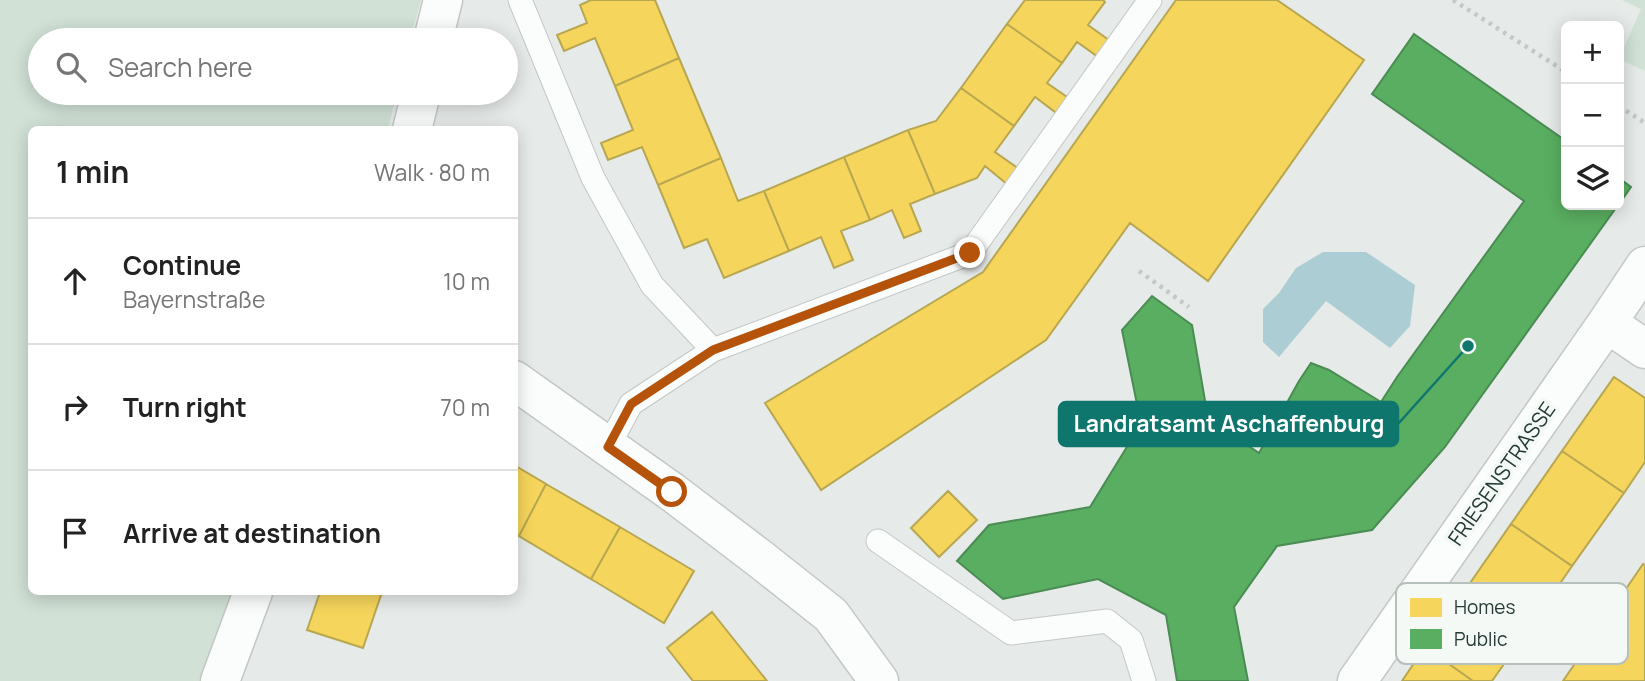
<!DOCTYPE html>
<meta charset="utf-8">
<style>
:root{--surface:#fff;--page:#f2f2f2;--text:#222;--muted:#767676;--line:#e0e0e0}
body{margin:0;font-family:Manrope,sans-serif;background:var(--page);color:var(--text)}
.controls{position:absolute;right:21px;top:21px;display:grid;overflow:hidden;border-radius:10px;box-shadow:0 4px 18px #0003}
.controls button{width:63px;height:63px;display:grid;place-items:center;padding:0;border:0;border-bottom:2px solid var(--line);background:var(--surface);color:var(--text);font:35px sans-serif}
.stop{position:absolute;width:21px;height:21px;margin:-16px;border:5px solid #b45309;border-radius:50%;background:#fff}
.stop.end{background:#b45309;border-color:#fff;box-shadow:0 2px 7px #0008}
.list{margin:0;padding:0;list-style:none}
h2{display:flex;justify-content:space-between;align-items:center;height:91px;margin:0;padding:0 28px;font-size:30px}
h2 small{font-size:23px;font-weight:400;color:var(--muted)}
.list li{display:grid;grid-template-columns:46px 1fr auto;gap:21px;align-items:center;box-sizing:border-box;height:126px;padding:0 28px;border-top:2px solid var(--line)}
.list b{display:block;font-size:26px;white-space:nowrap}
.list p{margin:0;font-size:23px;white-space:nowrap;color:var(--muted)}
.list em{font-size:23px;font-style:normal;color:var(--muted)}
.icon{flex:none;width:38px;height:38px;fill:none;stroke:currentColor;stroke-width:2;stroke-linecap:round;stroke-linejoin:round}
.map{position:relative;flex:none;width:1645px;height:681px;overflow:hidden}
.search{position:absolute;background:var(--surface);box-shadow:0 4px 18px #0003;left:28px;top:28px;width:490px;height:77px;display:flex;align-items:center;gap:18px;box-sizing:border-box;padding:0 24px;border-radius:38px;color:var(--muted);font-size:26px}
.panel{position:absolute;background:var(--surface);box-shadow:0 4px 18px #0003;left:28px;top:126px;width:490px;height:469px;border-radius:10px}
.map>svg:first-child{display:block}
.green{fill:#d1e1d6}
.water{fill:#accdd3}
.homes{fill:#f6d55c;stroke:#b8a751;stroke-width:2}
.public{fill:#5aae61;stroke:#4a8c54;stroke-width:2}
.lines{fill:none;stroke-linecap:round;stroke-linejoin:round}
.service-casing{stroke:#c3c7c5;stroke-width:25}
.minor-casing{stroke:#c3c7c5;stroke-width:41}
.path{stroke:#c2cac6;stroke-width:4.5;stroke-dasharray:3.5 5;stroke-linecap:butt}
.service{stroke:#fbfcfc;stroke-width:23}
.minor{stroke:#fbfcfc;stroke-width:38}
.route{stroke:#b45309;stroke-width:9}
.labels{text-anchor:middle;stroke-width:7;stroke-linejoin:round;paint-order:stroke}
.street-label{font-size:21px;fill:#263b36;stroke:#f4f9f6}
.key{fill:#f4f9f6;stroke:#b6c0bc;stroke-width:2}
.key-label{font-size:19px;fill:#263b36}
.leader{fill:none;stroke:#0f766e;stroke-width:2.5}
.callout-dot{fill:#0f766e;stroke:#f4f9f6;stroke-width:2.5}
.callout{fill:#0f766e;stroke:#0f766e;stroke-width:2.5}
.callout-label{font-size:23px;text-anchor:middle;font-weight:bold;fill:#fff}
</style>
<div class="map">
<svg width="1645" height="681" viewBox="0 0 1645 681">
<rect width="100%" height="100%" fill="#e6eae8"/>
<!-- green -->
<path class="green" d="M 0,0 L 421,0 L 410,40 L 40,40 L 40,93 L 397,93 L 388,129 L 32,130 L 32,592 L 234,592 L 202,681 L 0,681 Z
M 1622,0 L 1645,0 L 1645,71 L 1619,59 L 1641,9 Z"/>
<!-- water -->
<path class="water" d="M 1323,252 L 1366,252 L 1415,285 L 1410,326 L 1390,348 L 1326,301 L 1279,357 L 1263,342 L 1263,309 L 1279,293 L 1296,268 Z"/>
<!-- homes -->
<path class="homes" d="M 591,0 L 655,0 L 679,58 L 615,86 L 595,38 L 564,51 L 557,35 L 587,23 L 580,5 Z
M 1025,0 L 1103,0 L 1105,2 L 1088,25 L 1113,43 L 1101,59 L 1077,42 L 1062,63 L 1007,24 Z
M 1176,0 L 1277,0 L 1364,60 L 1208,281 L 1130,223 L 1046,340 L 821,490 L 765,403 L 983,272 Z
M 1007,24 L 1062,63 L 1047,83 L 1070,99 L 1059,115 L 1035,97 L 1014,126 L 961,88 Z
M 679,58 L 721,158 L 658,185 L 642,147 L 608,160 L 601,143 L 633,130 L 615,86 Z
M 961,88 L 1014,126 L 995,152 L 1019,169 L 1008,185 L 985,166 L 977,178 L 935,194 L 908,130 L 936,121 Z
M 908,130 L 935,194 L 910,204 L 921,231 L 904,238 L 892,210 L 870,220 L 844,157 Z
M 844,157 L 870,220 L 841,231 L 853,260 L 834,268 L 821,237 L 789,251 L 764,191 Z
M 721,158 L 738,201 L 764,191 L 789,251 L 724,278 L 707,239 L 684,248 L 658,185 Z
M 1614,377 L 1645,398 L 1645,462 L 1624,493 L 1562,451 Z
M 1562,451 L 1624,493 L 1572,566 L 1511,524 Z
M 514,465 L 546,484 L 519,536 L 514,533 Z
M 546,484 L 620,527 L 591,579 L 519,536 Z
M 948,491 L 977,520 L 939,557 L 911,528 Z
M 1511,524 L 1572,566 L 1521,640 L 1459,599 Z
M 620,527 L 694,571 L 664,623 L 591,579 Z
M 1643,564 L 1645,565 L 1645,681 L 1563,681 Z
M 320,592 L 382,592 L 363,648 L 307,630 Z
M 1459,599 L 1521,640 L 1492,681 L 1473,681 L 1425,647 Z
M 712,612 L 767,681 L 693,681 L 667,648 Z
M 1425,647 L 1473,681 L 1402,681 Z"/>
<!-- public -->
<path class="public" d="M 1414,34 L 1566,141 L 1566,205 L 1618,205 L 1445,447 L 1372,530 L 1277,546 L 1234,607 L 1248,681 L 1177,681 L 1166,615 L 1098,579 L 1003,599 L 957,561 L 989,525 L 1090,507 L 1141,424 L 1122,330 L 1152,296 L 1192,325 L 1208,418 L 1259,453 L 1299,381 L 1311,363 L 1329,370 L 1381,402 L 1397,377 L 1524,201 L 1372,94 Z
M 1619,178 L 1631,187 L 1619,204 Z"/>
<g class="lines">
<!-- service casing -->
<g class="service-casing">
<path id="service" d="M 520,0 L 593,178 L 652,285 L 713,350 L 631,404 L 608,447
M 713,350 L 970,253 L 1150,0
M 878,541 L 1011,633 L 1107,621 L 1131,640 L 1144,681"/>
</g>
<!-- minor casing -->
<g class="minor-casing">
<path id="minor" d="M 433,40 L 443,0
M 412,130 L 421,93
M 1607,323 L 1645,349
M 514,380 L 672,492 L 759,558 L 831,615 L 879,681
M 220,681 L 253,592
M 1357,681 L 1607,323 L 1645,266"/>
</g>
<!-- path -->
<path class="path" d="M 1453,0 L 1566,72
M 1619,106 L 1645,123
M 1139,271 L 1189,307"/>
<!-- service -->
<use href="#service" class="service"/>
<!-- minor -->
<use href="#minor" class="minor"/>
</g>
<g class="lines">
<!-- route -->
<path class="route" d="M 672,492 L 608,447 L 631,404 L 713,350 L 970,253"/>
</g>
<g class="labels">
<!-- street labels -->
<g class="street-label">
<text transform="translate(1502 474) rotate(-55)" y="7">FRIESENSTRASSE</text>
</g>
</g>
<!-- legend -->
<rect x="1396" y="583" width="232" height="81" rx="10" class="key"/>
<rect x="1410" y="598" width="32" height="19" fill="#f6d55c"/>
<rect x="1410" y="629" width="32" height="20" fill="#5aae61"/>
<g class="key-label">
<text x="1454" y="614">Homes</text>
<text x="1454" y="646">Public</text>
</g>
<!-- callouts -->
<path class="leader" d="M1468 346L1398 424"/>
<circle class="callout-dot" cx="1468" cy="346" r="7"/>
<rect class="callout" x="1059" y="402" width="339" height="44" rx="7"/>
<g class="callout-label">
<text x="1229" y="432">Landratsamt Aschaffenburg</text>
</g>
</svg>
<div class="controls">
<button>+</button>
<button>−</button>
<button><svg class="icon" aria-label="layers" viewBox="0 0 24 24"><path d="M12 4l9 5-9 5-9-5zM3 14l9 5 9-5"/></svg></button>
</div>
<div class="stop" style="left:672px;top:492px"></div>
<div class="stop end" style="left:970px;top:253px"></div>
<div class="search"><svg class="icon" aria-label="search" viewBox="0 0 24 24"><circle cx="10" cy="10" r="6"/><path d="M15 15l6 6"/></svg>Search here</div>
<section class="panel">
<h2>1 min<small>Walk · 80 m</small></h2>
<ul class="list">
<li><svg class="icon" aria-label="ahead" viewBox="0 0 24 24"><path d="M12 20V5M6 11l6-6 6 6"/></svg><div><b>Continue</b><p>Bayernstraße</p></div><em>10 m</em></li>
<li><svg class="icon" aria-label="right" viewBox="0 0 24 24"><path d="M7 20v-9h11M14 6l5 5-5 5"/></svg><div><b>Turn right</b></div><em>70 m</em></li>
<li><svg class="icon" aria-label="arrive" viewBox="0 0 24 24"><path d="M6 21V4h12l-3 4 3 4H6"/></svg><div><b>Arrive at destination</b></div></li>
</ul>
</section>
</div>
